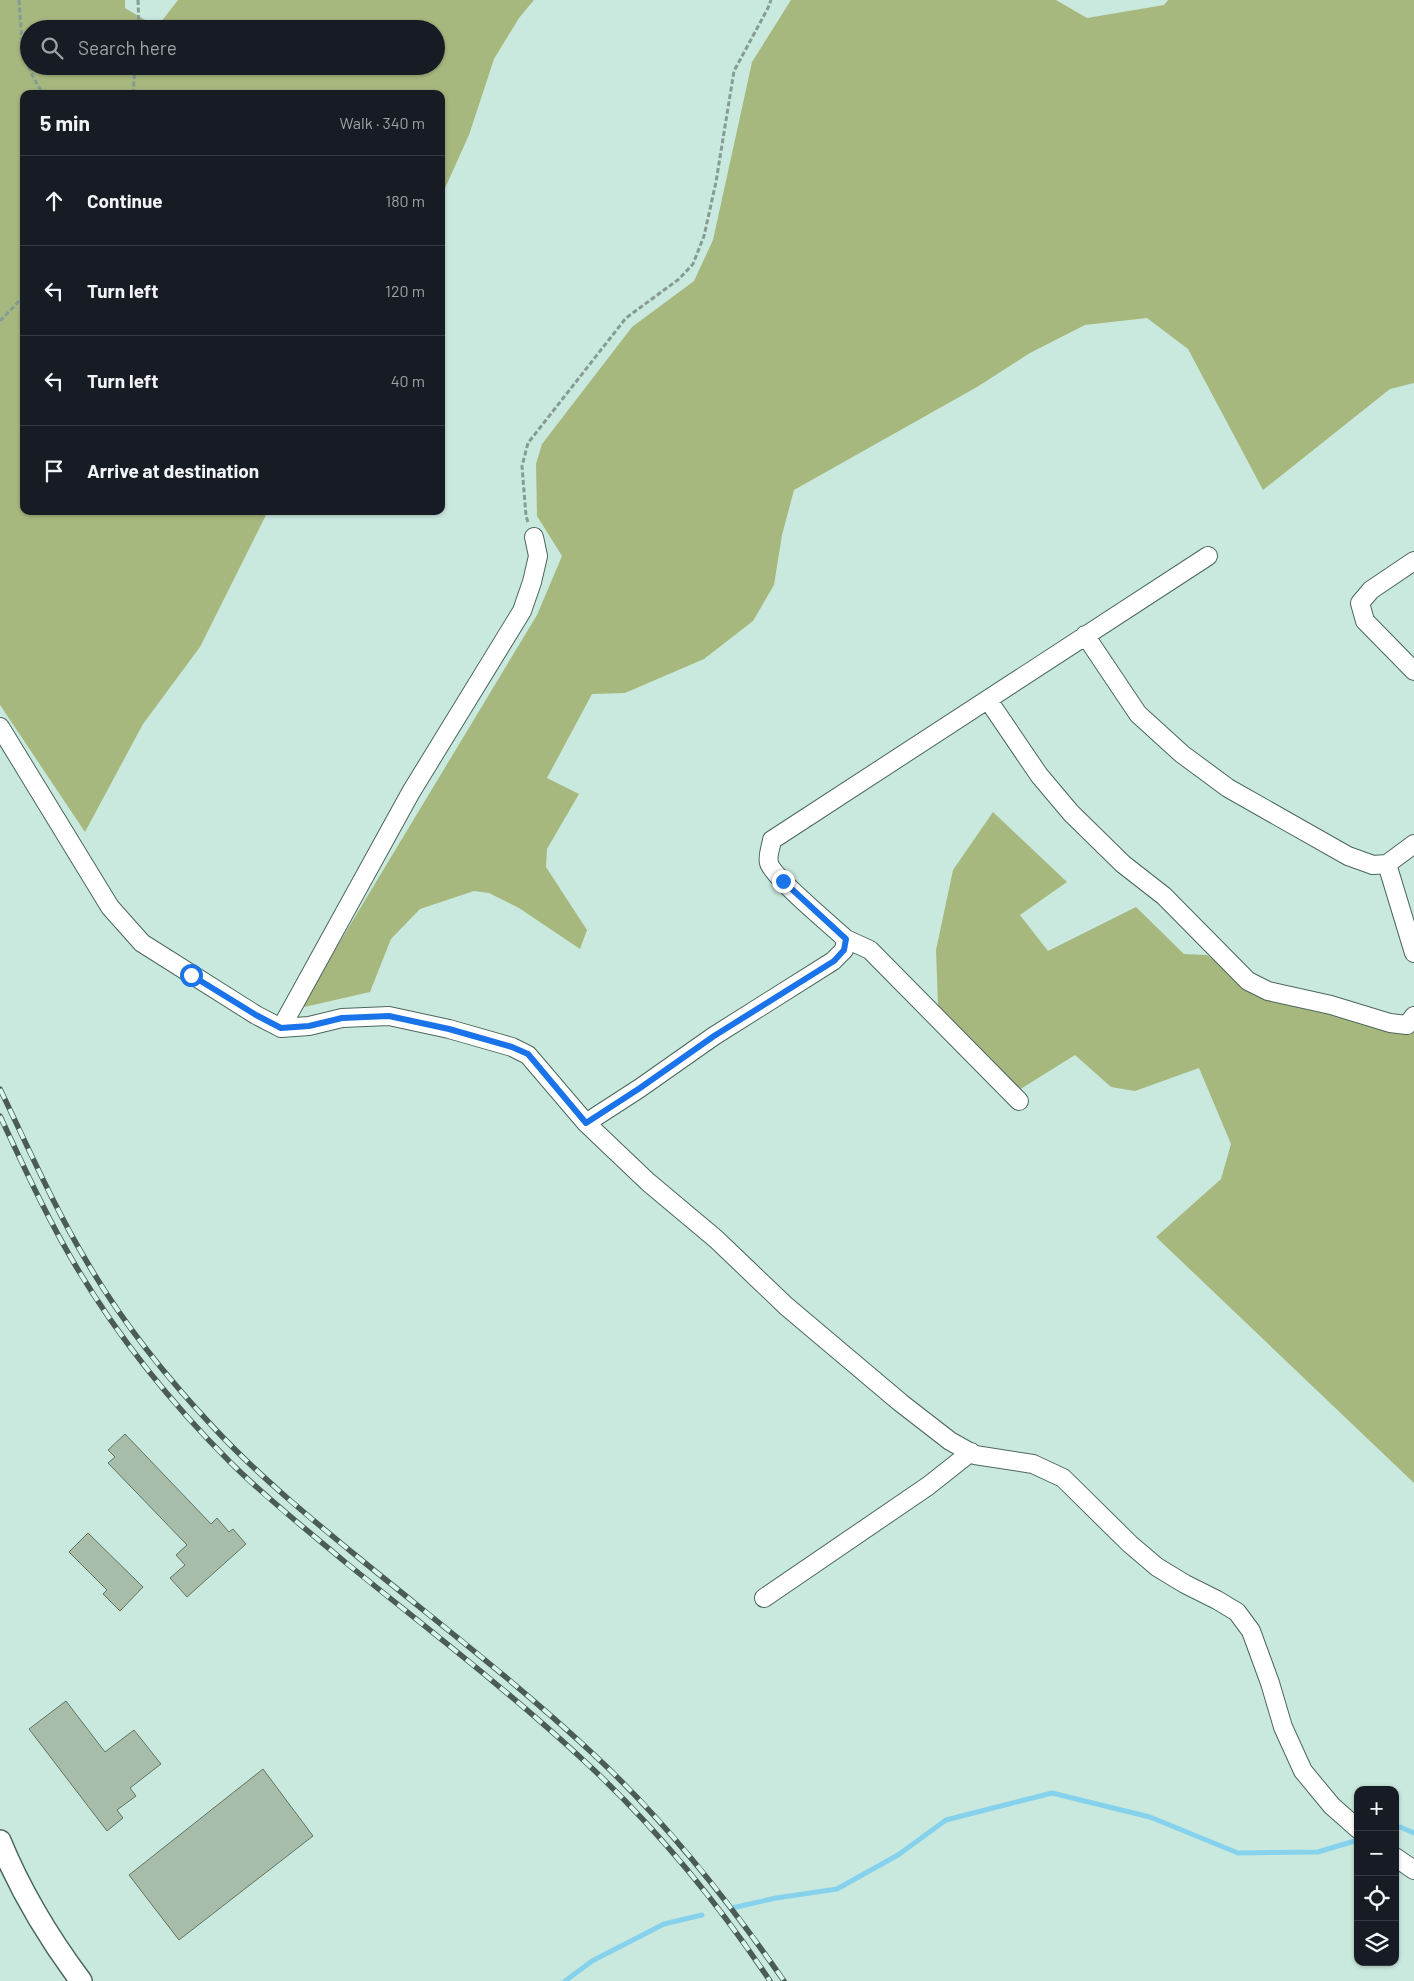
<!DOCTYPE html>
<meta charset="utf-8">
<style>
:root{--surface:#171b24;--page:#242831;--text:#f1f3f6;--muted:#9ea1a6;--line:#363941}
body{margin:0;font-family:Barlow,sans-serif;background:var(--page);color:var(--text)}
.controls{position:absolute;right:15px;bottom:15px;display:grid;overflow:hidden;border-radius:10px;box-shadow:0 1px 4px #0004}
.controls button{width:45px;height:45px;display:grid;place-items:center;padding:0;border:0;border-bottom:1px solid var(--line);background:var(--surface);color:var(--text);font:25px sans-serif}
.stop{position:absolute;width:15px;height:15px;margin:-11px;border:4px solid #1a73e8;border-radius:50%;background:#fff}
.stop.end{background:#1a73e8;border-color:#fff;box-shadow:0 1px 5px #0008}
.list{margin:0;padding:0;list-style:none}
h2{display:flex;justify-content:space-between;align-items:center;height:65px;margin:0;padding:0 20px;font-size:21px}
h2 small{font-size:16px;font-weight:400;color:var(--muted)}
.list li{display:grid;grid-template-columns:32px 1fr auto;gap:15px;align-items:center;box-sizing:border-box;height:90px;padding:0 20px;border-top:1px solid var(--line)}
.list b{display:block;font-size:19px;white-space:nowrap}
.list em{font-size:16px;font-style:normal;color:var(--muted)}
.icon{flex:none;width:28px;height:28px;fill:none;stroke:currentColor;stroke-width:2;stroke-linecap:round;stroke-linejoin:round}
.map{position:relative;flex:none;width:1414px;height:1981px;overflow:hidden}
.search{position:absolute;background:var(--surface);box-shadow:0 1px 4px #0004;left:20px;top:20px;width:425px;height:55px;display:flex;align-items:center;gap:12px;box-sizing:border-box;padding:0 18px;border-radius:28px;color:var(--muted);font-size:19px}
.panel{position:absolute;background:var(--surface);box-shadow:0 1px 4px #0004;left:20px;top:90px;width:425px;height:425px;border-radius:10px}
.map>svg:first-child{display:block}
.green{fill:#a7b87f;fill-rule:evenodd}
.lines{fill:none;stroke-linecap:round;stroke-linejoin:round}
.stream{stroke:#86d2ed;stroke-width:5}
.building{fill:#a7bca9;stroke:#617462}
.minor-casing{stroke:#4b675e;stroke-width:20}
.tertiary-casing{stroke:#4b675e;stroke-width:24}
.path{stroke:#849c94;stroke-width:3;stroke-dasharray:5 2.5;stroke-linecap:butt}
.minor{stroke:#fff;stroke-width:18}
.tertiary{stroke:#fff;stroke-width:21}
.rail-casing{stroke:#4b5c56;stroke-width:5.5}
.rail{stroke:#d7f7ec;stroke-width:4;stroke-dasharray:11;stroke-linecap:butt}
.route{stroke:#1a73e8;stroke-width:6}
</style>
<div class="map">
<svg width="1414" height="1981" viewBox="0 0 1414 1981">
<rect width="100%" height="100%" fill="#cae9de"/>
<!-- green -->
<path class="green" d="M 0,0 L 125,0 L 125,8 L 157,27 L 178,0 L 534,0 L 519,18 L 494,59 L 469,135 L 441,197 L 441,94 L 24,94 L 24,511 L 268,511 L 200,647 L 143,724 L 85,832 L 0,705 ZM 29,29 L 436,29 L 436,66 L 29,66 Z
M 791,0 L 1056,0 L 1087,18 L 1164,5 L 1168,0 L 1414,0 L 1414,383 L 1390,389 L 1263,490 L 1188,349 L 1147,318 L 1085,325 L 1030,353 L 977,387 L 794,490 L 782,535 L 774,585 L 753,621 L 704,659 L 625,693 L 592,694 L 547,778 L 579,794 L 547,849 L 546,867 L 587,930 L 580,949 L 519,908 L 489,893 L 474,891 L 420,909 L 391,939 L 370,992 L 300,1008 L 537,615 L 562,556 L 537,516 L 536,464 L 542,444 L 632,327 L 694,281 L 713,240 L 752,62 Z
M 993,812 L 1067,882 L 1020,915 L 1048,951 L 1136,907 L 1184,954 L 1207,955 L 1262,995 L 1414,1025 L 1414,1483 L 1156,1237 L 1221,1179 L 1231,1144 L 1199,1068 L 1135,1091 L 1111,1087 L 1075,1055 L 1019,1090 L 938,1006 L 936,950 L 953,870 Z"/>
<g class="lines">
<!-- stream -->
<path class="stream" d="M 1395,1829 L 1400,1827 L 1414,1833
M 732,1908 L 776,1898 L 837,1889 L 898,1855 L 946,1820 L 1052,1793 L 1150,1817 L 1238,1853 L 1318,1852 L 1358,1840
M 565,1981 L 592,1961 L 664,1924 L 702,1915"/>
</g>
<!-- building -->
<path class="building" d="M 125,1434 L 211,1524 L 217,1518 L 229,1532 L 233,1529 L 246,1544 L 187,1597 L 170,1578 L 185,1565 L 176,1555 L 187,1545 L 108,1463 L 115,1457 L 108,1450 Z
M 88,1533 L 143,1587 L 120,1611 L 103,1594 L 107,1590 L 69,1552 Z
M 66,1701 L 105,1752 L 134,1730 L 161,1764 L 130,1788 L 136,1796 L 117,1810 L 123,1818 L 107,1831 L 29,1729 Z
M 263,1769 L 313,1836 L 179,1940 L 129,1875 Z"/>
<g class="lines">
<!-- minor casing -->
<g class="minor-casing">
<path id="minor" d="M 1414,561 L 1371,590 L 1360,603 L 1365,621 L 1414,671
M 1085,635 L 1138,714 L 1182,754 L 1228,788 L 1348,856 L 1373,865 L 1387,864 L 1414,844
M 988,700 L 1039,775 L 1071,813 L 1123,864 L 1164,896 L 1248,981 L 1268,991 L 1331,1005 L 1390,1023 L 1407,1025 L 1414,1016
M 0,727 L 110,907 L 142,943 L 256,1015 L 281,1028 L 309,1026 L 342,1018 L 389,1016 L 449,1029 L 512,1047 L 528,1055 L 586,1123 L 648,1182 L 716,1239 L 786,1306 L 901,1403 L 950,1441 L 975,1455 L 1033,1464 L 1063,1478 L 1130,1544 L 1157,1567 L 1185,1584 L 1217,1600 L 1237,1612 L 1251,1631 L 1270,1683 L 1283,1727 L 1303,1771 L 1332,1806 L 1358,1829
M 1387,864 L 1414,953
M 846,939 L 870,950 L 1019,1101
M 281,1028 L 411,792 L 522,611 L 532,582 L 538,556 L 534,537
M 586,1123 L 640,1088 L 714,1036 L 833,961 L 844,950 L 846,939 C 833,927 772,876 769,863 C 767,856 771,847 772,840 L 1208,556
M 764,1598 L 928,1486 L 971,1452
M 1395,1857 L 1414,1870"/>
</g>
<!-- tertiary casing -->
<g class="tertiary-casing">
<path id="tertiary" d="M 0,1841 C 21,1892 48,1937 81,1981"/>
</g>
<!-- path -->
<path class="path" d="M 19,0 L 22,42 L 29,64
M 138,0 L 139,29
M 29,66 L 33,77 L 43,94
M 133,94 L 135,66
M 0,321 L 24,296
M 528,522 L 526,516 L 522,466 L 528,443 L 626,318 L 679,279 L 693,264 L 704,236 L 716,182 L 734,71 L 768,8 L 771,0"/>
<!-- minor -->
<use href="#minor" class="minor"/>
<!-- tertiary -->
<use href="#tertiary" class="tertiary"/>
<!-- rail casing -->
<g class="rail-casing">
<path id="rail" d="M 0,1089 C 28,1147 54,1207 87,1262 C 122,1322 167,1378 215,1429 C 259,1476 309,1517 359,1558 C 436,1621 517,1683 590,1751 C 664,1819 727,1899 784,1981
M 0,1116 C 24,1167 48,1220 77,1268 C 119,1338 172,1404 230,1462 C 266,1498 306,1529 345,1562 C 424,1626 505,1688 580,1757 C 652,1823 716,1900 770,1981"/>
</g>
<!-- rail -->
<use href="#rail" class="rail"/>
</g>
<g class="lines">
<!-- route -->
<path class="route" d="M 191,975 L 256,1015 L 281,1028 L 309,1026 L 342,1018 L 389,1016 L 449,1029 L 512,1047 L 528,1054 L 586,1123 L 640,1088 L 714,1036 L 834,961 L 844,950 L 846,939 L 783,881"/>
</g>
</svg>
<div class="controls">
<button>+</button>
<button>−</button>
<button><svg class="icon" aria-label="locate" viewBox="0 0 24 24"><circle cx="12" cy="12" r="6"/><path d="M12 2v4M12 18v4M2 12h4M18 12h4"/></svg></button>
<button><svg class="icon" aria-label="layers" viewBox="0 0 24 24"><path d="M12 4l9 5-9 5-9-5zM3 14l9 5 9-5"/></svg></button>
</div>
<div class="stop" style="left:191px;top:975px"></div>
<div class="stop end" style="left:783px;top:881px"></div>
<div class="search"><svg class="icon" aria-label="search" viewBox="0 0 24 24"><circle cx="10" cy="10" r="6"/><path d="M15 15l6 6"/></svg>Search here</div>
<section class="panel">
<h2>5 min<small>Walk · 340 m</small></h2>
<ul class="list">
<li><svg class="icon" aria-label="ahead" viewBox="0 0 24 24"><path d="M12 20V5M6 11l6-6 6 6"/></svg><div><b>Continue</b></div><em>180 m</em></li>
<li><svg class="icon" aria-label="left" viewBox="0 0 24 24"><path d="M17 20v-9H6M10 6l-5 5 5 5"/></svg><div><b>Turn left</b></div><em>120 m</em></li>
<li><svg class="icon" aria-label="left" viewBox="0 0 24 24"><path d="M17 20v-9H6M10 6l-5 5 5 5"/></svg><div><b>Turn left</b></div><em>40 m</em></li>
<li><svg class="icon" aria-label="arrive" viewBox="0 0 24 24"><path d="M6 21V4h12l-3 4 3 4H6"/></svg><div><b>Arrive at destination</b></div></li>
</ul>
</section>
</div>
